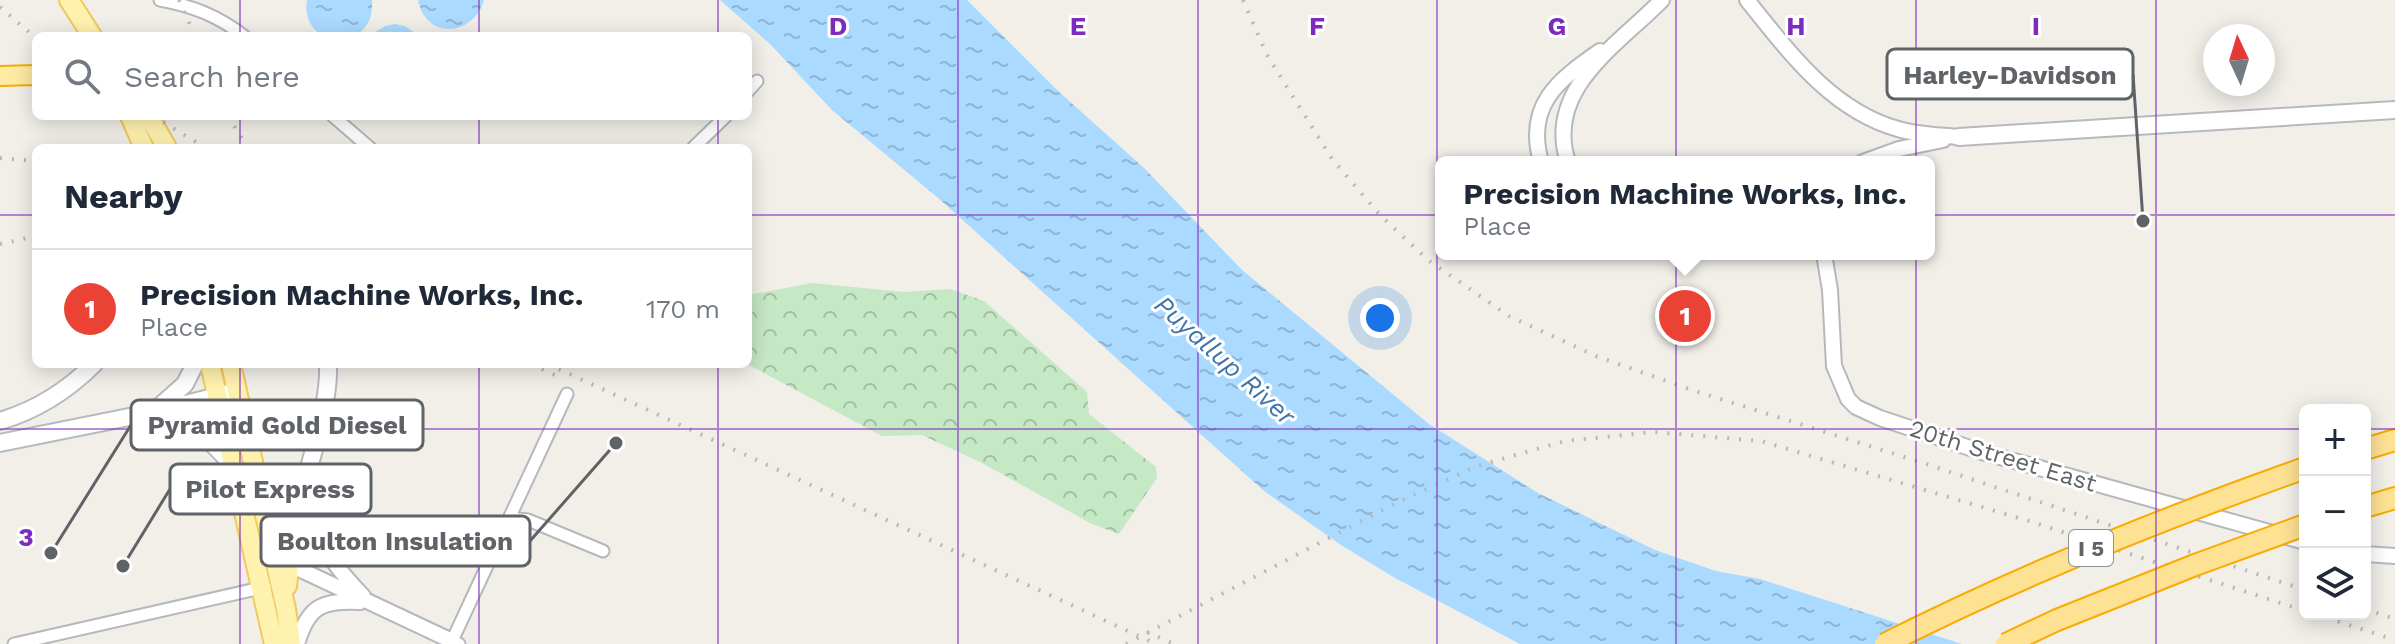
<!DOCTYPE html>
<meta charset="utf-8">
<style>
:root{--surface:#fff;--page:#f6f6f7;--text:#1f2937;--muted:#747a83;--line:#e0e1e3;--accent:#ea4335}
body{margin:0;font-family:"Work Sans",sans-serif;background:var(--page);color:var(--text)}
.controls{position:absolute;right:24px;bottom:24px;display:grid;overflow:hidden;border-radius:12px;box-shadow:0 4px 20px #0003}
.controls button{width:72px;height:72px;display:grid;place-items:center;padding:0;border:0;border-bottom:2px solid var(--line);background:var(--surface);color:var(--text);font:40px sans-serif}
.compass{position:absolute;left:2203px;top:24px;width:72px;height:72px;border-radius:50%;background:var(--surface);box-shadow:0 4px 20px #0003;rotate:356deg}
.you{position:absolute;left:1380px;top:318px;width:28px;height:28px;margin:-20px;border:6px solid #fff;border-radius:50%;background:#1a73e8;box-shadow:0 0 0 12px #1a73e833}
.badge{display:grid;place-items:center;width:52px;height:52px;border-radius:50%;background:var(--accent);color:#fff;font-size:26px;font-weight:700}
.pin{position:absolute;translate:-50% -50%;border:4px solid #fff;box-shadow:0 2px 8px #0006}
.popup{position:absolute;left:1435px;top:156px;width:500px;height:104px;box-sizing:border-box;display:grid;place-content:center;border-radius:12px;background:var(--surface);filter:drop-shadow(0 2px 6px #0005);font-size:26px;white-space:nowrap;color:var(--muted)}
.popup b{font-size:30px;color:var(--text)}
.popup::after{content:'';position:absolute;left:50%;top:100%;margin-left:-16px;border:16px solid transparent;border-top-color:var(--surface)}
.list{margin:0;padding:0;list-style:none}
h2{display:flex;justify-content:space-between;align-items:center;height:104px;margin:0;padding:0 32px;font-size:34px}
h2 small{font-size:26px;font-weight:400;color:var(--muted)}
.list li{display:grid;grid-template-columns:52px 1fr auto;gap:24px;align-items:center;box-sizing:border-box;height:120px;padding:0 32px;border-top:2px solid var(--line)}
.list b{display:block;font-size:30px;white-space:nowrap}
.list p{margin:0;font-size:26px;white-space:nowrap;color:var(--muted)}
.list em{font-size:26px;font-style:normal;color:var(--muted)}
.icon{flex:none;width:44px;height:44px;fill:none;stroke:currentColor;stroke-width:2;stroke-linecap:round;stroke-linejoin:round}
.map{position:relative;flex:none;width:2395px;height:644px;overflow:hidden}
.search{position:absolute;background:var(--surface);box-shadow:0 4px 20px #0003;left:32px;top:32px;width:720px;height:88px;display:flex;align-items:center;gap:20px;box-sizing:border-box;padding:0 28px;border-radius:12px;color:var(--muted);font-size:30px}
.panel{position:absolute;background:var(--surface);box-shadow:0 4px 20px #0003;left:32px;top:144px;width:720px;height:224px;border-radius:12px}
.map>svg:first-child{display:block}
.forest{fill:url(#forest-crowns)}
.water{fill:url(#water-ripples)}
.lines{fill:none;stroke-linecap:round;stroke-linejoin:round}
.minor-casing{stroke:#b5b8bc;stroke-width:15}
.tertiary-casing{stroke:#b5b8bc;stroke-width:18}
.secondary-casing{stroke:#b6babf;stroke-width:20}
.primary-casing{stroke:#f2c960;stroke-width:22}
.trunk-casing{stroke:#f9ab00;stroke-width:22}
.motorway-casing{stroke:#f9ab00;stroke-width:24}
.minor{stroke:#fff;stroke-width:11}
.tertiary{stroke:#fff;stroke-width:14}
.secondary{stroke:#fff;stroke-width:16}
.primary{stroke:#fff2af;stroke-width:18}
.trunk{stroke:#feeaa1;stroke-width:18}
.motorway{stroke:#fde293;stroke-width:20}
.rail{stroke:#b6b7b8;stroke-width:4;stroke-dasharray:2 10;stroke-linecap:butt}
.motorway-bridge-casing{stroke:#f9ab00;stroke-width:24;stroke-linecap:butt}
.motorway-bridge{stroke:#fde293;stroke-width:20}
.grid{fill:none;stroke:#7b2cbf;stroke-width:2;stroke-opacity:0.55}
.labels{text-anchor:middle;stroke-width:6;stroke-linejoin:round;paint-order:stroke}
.shield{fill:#fff;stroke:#8f9295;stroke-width:2}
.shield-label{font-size:22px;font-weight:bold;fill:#5f6368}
.street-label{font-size:24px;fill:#5f6368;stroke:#fff}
.water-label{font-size:26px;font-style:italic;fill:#4174aa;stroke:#fff}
.grid-label{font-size:26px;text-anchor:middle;font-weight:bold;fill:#7b2cbf;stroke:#fff;stroke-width:6;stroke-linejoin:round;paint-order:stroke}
.leader{fill:none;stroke:#5f6368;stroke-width:3}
.callout-dot{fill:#5f6368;stroke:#fff;stroke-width:3}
.callout{fill:#fff;stroke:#5f6368;stroke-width:3}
.callout-label{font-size:26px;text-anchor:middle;font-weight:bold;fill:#5f6368}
</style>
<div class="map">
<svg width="2395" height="644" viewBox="0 0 2395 644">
<defs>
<pattern id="forest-crowns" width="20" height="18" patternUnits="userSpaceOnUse" patternTransform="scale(2)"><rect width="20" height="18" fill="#c5e8c5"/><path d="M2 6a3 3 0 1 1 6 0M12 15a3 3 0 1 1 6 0" fill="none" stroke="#a3c0a4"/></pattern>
<pattern id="water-ripples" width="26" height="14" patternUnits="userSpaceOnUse" patternTransform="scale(2)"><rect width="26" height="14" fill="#aadaff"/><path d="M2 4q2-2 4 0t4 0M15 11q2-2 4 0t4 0" fill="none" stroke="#8eb4d2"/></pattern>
</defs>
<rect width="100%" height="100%" fill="#f1efe8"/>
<!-- forest -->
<path class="forest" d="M 812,283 L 904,292 L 950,289 L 984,301 L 1087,392 L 1089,414 L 1156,467 L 1157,478 L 1119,534 L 1092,524 L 982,463 L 922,435 L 882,436 L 747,364 L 748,295 Z"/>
<!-- water -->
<path class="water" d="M 307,0 L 372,0 C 373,16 369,27 355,36 L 323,36 C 310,28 304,15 307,0 Z
M 418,0 L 484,0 C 473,37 426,40 418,0 Z
M 720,0 L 967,0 L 1057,90 L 1144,168 L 1242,270 L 1429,424 L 1538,493 L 1655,550 L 1716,571 L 1760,579 L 1962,644 L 1520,644 L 1395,578 L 1341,545 L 1264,491 L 937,197 L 832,110 L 770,44 Z
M 395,24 L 405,26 L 419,36 L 369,36 L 385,26 Z"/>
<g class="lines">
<!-- minor casing -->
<g class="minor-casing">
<path id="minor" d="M 160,0 C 193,6 218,16 244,36
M 748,91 L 757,81
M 333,116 L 370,148
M 693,148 L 726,116
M 509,518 L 528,520 L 603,551
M 14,644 L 265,587
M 459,644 L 452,641 L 567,394"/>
</g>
<!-- tertiary casing -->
<g class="tertiary-casing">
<path id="tertiary" d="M 1747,0 C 1789,52 1831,110 1898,129 C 1918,135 1938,135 1959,137
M 1541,162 C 1525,105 1558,80 1600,51
M 1568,162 C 1544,89 1618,45 1662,0
M 1863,162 L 1899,149 L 1943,140
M 1824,254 L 1830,290 L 1834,366 L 1848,399 L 1856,407 L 1880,418 L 1982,452 L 2305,542
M 311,473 C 307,529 325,557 363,596
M 2365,554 L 2395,556
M 282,561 L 452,641 L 453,644
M 297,644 C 308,606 322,600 360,602"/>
</g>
<!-- secondary casing -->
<g class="secondary-casing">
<path id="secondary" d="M 1959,137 L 2395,110
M 158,408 L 185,384 L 195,364
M 154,412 C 186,425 211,436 232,466
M 0,421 C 37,410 67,391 94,364
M 0,443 L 154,412 L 237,391
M 294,518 C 306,476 330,407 328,364"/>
</g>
<!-- primary casing -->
<g class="primary-casing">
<path id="primary" d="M 69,0 L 92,36
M 130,116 L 144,148
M 149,116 L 167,148
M 210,364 L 274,644
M 231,364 L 286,609 L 291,644
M 287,586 L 294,518"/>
</g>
<!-- trunk casing -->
<g class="trunk-casing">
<path id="trunk" d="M 0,76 L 36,75"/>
</g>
<!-- motorway casing -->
<g class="motorway-casing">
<path id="motorway" d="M 2365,449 L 2395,440
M 2365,507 L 2395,498"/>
</g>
<!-- minor -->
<use href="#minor" class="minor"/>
<!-- tertiary -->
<use href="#tertiary" class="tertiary"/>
<!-- secondary -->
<use href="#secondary" class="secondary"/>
<!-- primary -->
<use href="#primary" class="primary"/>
<!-- trunk -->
<use href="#trunk" class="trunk"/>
<!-- motorway -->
<use href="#motorway" class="motorway"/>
<!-- rail -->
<path class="rail" d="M 179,0 L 195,36
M 1243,0 L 1267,55 L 1332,159 L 1380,215 L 1428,260 L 1509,316 L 1596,356 L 1692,390 L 1917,461 L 2305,590
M 0,7 L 36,38
M 153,116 L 206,148
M 228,116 L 248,148
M 0,158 L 36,161
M 0,244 L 36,236
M 531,364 L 557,376
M 548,364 L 1156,644
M 2365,609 L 2395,619
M 2315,614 L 2395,640
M 1147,632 L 1174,644
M 1126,644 L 1394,504 L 1477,466 L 1565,441 L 1654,432 L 1761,441 L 2032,522 L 2305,611"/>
<!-- motorway-bridge casing -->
<g class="motorway-bridge-casing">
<path id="motorway-bridge" d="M 1885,644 C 2021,575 2161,519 2305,468
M 2006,644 L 2057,620 L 2195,565 L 2305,525"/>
</g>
<!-- motorway-bridge -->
<use href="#motorway-bridge" class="motorway-bridge"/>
</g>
<!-- grid -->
<path class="grid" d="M 240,0 L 240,36M 479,0 L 479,36M 718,0 L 718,36M 958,0 L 958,644M 1198,0 L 1198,644M 1437,0 L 1437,644M 1676,0 L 1676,644M 1916,0 L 1916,644M 2156,0 L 2156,644M 240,116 L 240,148M 479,116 L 479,148M 718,116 L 718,148M 0,215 L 36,215M 748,215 L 2395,215M 240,364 L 240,644M 479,364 L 479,644M 718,364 L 718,644M 0,429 L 2305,429M 2365,429 L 2395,429"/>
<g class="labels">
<!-- shield labels -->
<rect class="shield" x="2069" y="530" width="44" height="36" rx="6"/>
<g class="shield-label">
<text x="2091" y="556">I 5</text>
</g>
<!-- street labels -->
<g class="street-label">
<text transform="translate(2003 456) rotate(17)" y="8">20th Street East</text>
</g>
<!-- water labels -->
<g class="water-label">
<text transform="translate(1225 360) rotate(42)" y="9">Puyallup River</text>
</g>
</g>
<g class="grid-label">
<text x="838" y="35">D</text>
<text x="1078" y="35">E</text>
<text x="1317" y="35">F</text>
<text x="1557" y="35">G</text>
<text x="1796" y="35">H</text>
<text x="2036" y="35">I</text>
<text x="26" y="546">3</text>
</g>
<!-- callouts -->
<path class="leader" d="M2143 221L2133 74M51 553L131 425M123 566L170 489M616 443L530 541"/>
<g class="callout-dot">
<circle cx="2143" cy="221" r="8"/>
<circle cx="51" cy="553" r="8"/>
<circle cx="123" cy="566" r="8"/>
<circle cx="616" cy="443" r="8"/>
</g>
<g class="callout">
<rect x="1887" y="49" width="246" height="50" rx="8"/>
<rect x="131" y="400" width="292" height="50" rx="8"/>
<rect x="170" y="464" width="201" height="50" rx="8"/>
<rect x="261" y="516" width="269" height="50" rx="8"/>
</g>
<g class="callout-label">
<text x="2010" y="84">Harley-Davidson</text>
<text x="277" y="434">Pyramid Gold Diesel</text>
<text x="270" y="498">Pilot Express</text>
<text x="395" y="550">Boulton Insulation</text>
</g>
</svg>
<div class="controls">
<button>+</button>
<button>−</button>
<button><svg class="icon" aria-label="layers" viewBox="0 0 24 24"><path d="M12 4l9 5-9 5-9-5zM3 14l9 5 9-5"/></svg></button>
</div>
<svg class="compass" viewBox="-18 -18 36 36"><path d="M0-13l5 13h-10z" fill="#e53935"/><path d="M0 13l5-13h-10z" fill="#747a83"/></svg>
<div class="you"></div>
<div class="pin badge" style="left:1685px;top:316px">1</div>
<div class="popup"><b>Precision Machine Works, Inc.</b>Place</div>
<div class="search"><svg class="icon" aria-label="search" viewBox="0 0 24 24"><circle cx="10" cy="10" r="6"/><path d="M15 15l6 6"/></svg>Search here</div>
<section class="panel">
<h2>Nearby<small></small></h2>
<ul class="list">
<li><span class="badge">1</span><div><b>Precision Machine Works, Inc.</b><p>Place</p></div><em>170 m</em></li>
</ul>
</section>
</div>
